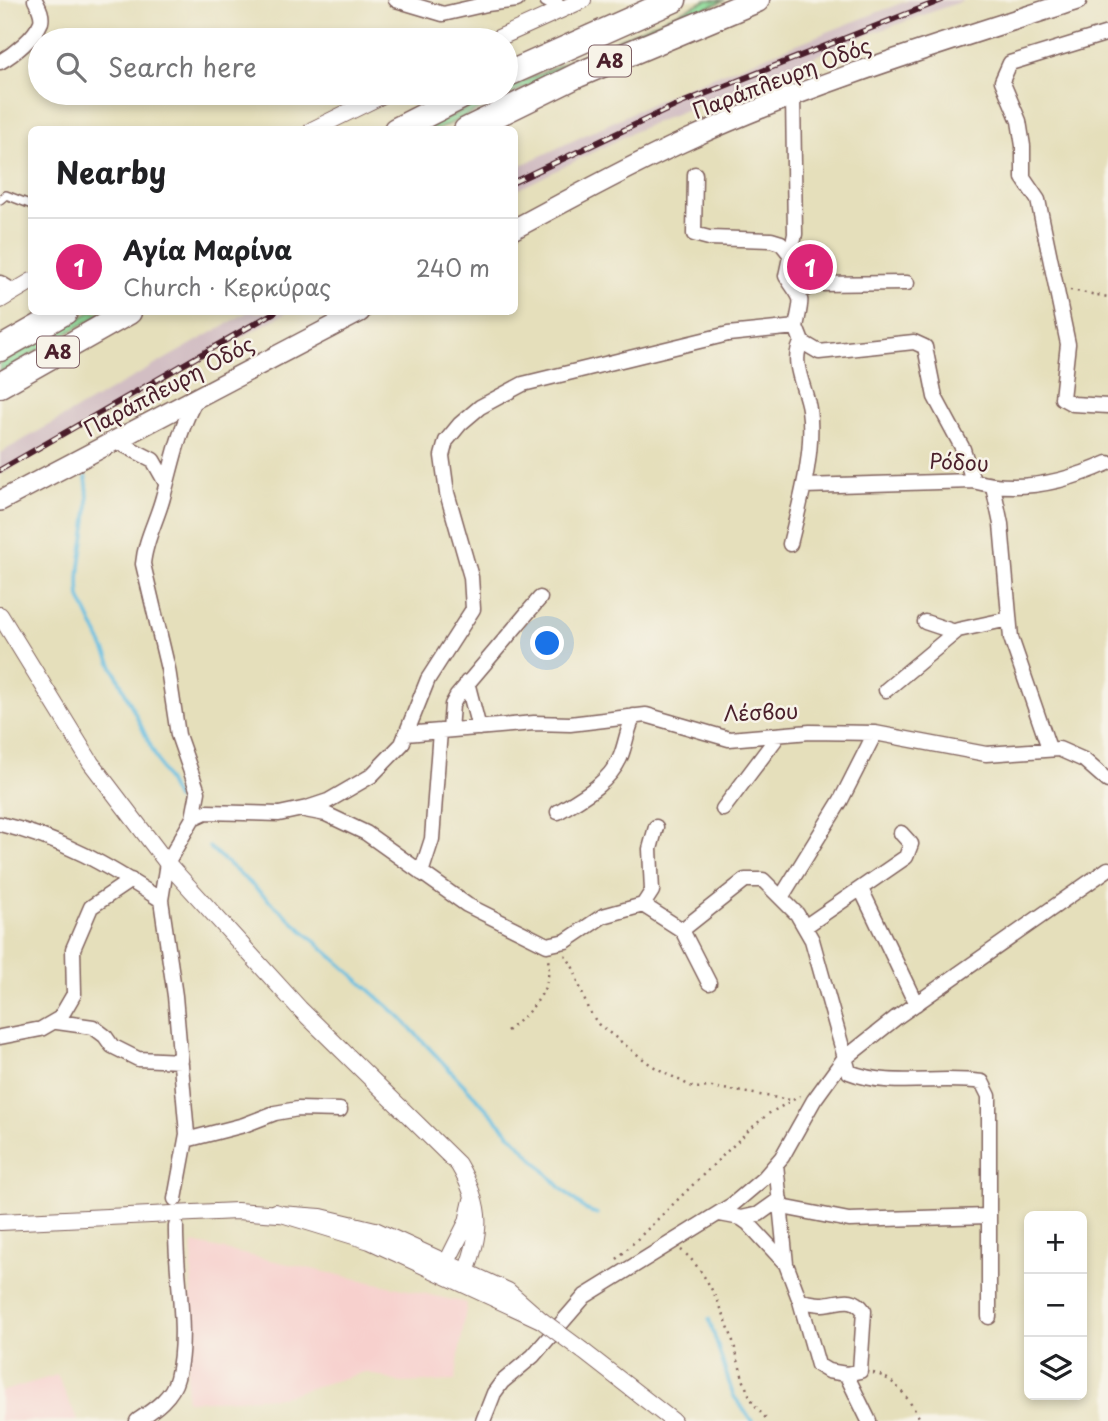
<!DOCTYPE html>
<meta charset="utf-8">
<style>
:root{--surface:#fff;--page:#f6f6f6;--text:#202124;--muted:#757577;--line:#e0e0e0;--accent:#db2777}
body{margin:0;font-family:"Playpen Sans",sans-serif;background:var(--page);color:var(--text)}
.controls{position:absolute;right:21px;bottom:21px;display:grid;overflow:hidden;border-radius:10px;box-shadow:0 4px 10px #0003}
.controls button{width:63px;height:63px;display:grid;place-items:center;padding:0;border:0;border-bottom:2px solid var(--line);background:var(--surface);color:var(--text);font:35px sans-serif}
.you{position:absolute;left:548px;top:644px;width:24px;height:24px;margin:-18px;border:5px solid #fff;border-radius:50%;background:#1a73e8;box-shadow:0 0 0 10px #1a73e833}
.badge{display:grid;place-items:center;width:46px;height:46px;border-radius:50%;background:var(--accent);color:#fff;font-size:23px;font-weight:700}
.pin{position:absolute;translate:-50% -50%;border:4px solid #fff;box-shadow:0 2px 7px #0006}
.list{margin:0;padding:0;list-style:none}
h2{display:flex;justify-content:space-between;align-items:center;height:91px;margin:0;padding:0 28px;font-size:30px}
h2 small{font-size:23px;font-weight:400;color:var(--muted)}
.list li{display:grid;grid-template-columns:46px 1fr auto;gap:21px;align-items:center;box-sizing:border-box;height:98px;padding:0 28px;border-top:2px solid var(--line)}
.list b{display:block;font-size:26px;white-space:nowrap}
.list p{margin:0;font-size:23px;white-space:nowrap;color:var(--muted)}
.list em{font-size:23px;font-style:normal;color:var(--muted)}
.icon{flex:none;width:38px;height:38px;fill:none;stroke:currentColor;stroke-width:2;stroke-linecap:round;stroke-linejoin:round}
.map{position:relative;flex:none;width:1108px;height:1421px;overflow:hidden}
.search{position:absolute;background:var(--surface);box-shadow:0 4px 10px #0003;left:28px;top:28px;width:490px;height:77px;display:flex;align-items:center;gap:18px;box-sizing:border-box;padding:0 24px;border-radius:38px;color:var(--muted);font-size:26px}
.panel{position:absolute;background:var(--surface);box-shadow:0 4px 10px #0003;left:28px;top:126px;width:490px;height:189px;border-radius:10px}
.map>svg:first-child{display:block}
.built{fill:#f7d0cd}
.industrial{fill:#d2bec3}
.green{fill:#92df9d;stroke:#6e7f64;stroke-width:2}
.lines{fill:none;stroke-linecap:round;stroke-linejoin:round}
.stream{stroke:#65bee2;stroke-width:3.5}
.building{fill:#db9e78}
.service-casing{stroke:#80625d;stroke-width:10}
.minor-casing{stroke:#80625d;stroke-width:17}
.tertiary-casing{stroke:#80625d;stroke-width:18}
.secondary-casing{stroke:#80625d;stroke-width:22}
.motorway-casing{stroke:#80625d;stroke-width:27}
.path{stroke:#80625d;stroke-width:2.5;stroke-dasharray:2 5;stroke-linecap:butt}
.service{stroke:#fff;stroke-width:7}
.minor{stroke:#fff;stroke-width:14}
.tertiary{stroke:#fff;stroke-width:16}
.secondary{stroke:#fff;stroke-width:19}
.motorway{stroke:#fff;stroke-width:24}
.rail-casing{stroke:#4a1f2b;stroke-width:6}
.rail{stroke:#f7f3e8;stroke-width:3.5;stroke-dasharray:10;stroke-linecap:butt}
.tertiary-bridge-casing{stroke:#80625d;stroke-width:18;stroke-linecap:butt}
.tertiary-bridge{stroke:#fff;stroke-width:16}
.labels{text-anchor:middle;stroke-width:5;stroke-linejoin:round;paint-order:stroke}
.shield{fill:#f7f3e8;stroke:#7e5f64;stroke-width:2}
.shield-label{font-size:19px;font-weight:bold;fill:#4a1f2b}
.street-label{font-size:21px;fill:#4a1f2b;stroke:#f7f3e8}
</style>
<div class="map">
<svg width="1108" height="1421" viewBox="0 0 1108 1421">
<rect width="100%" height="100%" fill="#f7f3e8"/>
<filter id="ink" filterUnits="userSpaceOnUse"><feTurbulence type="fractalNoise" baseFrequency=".0143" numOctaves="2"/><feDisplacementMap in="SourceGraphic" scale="14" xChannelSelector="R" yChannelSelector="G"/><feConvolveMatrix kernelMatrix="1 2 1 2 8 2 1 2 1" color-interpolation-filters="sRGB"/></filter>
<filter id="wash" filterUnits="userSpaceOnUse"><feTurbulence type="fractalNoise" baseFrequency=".00686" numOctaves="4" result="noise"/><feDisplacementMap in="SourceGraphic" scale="28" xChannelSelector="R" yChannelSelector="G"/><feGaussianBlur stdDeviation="1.57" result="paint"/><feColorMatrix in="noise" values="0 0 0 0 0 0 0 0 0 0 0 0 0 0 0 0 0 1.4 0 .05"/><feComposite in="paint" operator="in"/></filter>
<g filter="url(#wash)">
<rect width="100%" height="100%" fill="#e5dfbb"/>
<!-- built -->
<path class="built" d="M 193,1243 L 467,1303 L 455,1381 L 401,1383 L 365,1372 L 280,1397 L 186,1401 Z
M 57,1375 L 78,1421 L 0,1421 L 0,1392 Z"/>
<!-- industrial -->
<path class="industrial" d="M 909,0 L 965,0 L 862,37 L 637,130 L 515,191 L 515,168 L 549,152 L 682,89 Z
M 248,312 L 287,312 L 0,474 L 0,453 Z"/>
<!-- green -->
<path class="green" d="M 707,0 L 725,0 L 573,64 L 439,129 L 424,130 L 498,93 L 506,93 L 506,89 Z
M 91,312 L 104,312 L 0,372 L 0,364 Z"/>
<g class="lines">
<!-- stream -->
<path class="stream" d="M 86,477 C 94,524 75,555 80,598 L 176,799
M 209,847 L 399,1016 L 562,1189 L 586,1210 L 597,1214
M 709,1319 L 733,1395 L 752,1421"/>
</g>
<g id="blocks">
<!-- building -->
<path class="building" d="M 824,255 L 826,278 L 795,278 L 793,256 Z"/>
</g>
</g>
<g filter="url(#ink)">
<use href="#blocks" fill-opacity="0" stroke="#80625d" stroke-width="2"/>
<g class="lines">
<!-- service casing -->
<g class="service-casing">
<path id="service" d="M 0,200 L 6,195 L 32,205"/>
</g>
<!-- minor casing -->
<g class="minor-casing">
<path id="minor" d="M 396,0 L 443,14 L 487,4
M 483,0 L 487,4 L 517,0
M 547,0 L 564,8
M 1108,33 L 1010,63 L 1002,81 L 1019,121 L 1023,146 L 1023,178 L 1038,200 L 1068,344 L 1062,398 L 1073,404 L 1108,406
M 0,62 C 14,54 35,37 41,22 C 43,14 38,6 35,0
M 793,96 L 795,234 L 786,276 C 803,303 803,292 796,327
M 695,174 L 694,234 L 709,238 L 771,240 L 781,243 L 789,253
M 0,283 L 13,291
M 799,292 L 815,284 L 907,283
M 796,327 L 802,342 L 819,352 L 914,342 L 925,347 L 935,397 L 963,449 L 973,481
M 116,441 L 153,460 L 166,483
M 804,486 L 973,481 C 1018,493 1066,482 1108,463
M 993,486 L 1001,524 L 1011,638 L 1049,748
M 790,544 C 800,503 815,451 809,409 C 806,388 789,361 802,342
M 925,622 L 955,632
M 467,682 L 479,728
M 886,690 L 958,630 L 1009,619
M 450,730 L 452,705 L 457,696 L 540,598
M 406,734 L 534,723 L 570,724 L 646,715 L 729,739 L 810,732 L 875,733 L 986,754 L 1059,749 L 1084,760 L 1108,781
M 723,809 L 778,736
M 305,810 L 326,814 L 366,833 L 467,905 L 547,945 L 566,941 L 603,916 L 643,905 L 682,930
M 558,812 C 581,798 608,784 620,758 C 626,744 627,729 634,716
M 193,818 L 206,812 L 279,814 L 307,808 L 328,801 L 371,776 L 402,744 L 428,679 L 473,609 L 471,577 L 447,493 L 442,456 L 446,441 L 460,424 L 480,407 L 523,384 L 728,334 L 796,327
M 0,824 C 63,839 107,865 161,900
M 421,873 L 432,839 L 440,731
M 861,889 L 916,1004
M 782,896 L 841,800 L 875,733
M 643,905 L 652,891 L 650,849 L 656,827
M 806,926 L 906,857 L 911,844 L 901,833
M 709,983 L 682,930 L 745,880 L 763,880 L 797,914 L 812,940 L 849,1072 C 892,1089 937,1075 982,1082 L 989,1096 L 989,1317
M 57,1022 L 93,1027 L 105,1036 L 112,1046 L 138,1059 L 181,1061
M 0,1037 L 41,1029 L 60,1018 L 74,994 L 73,949 L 91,907 L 131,880
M 186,1140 L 244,1125 L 275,1113 L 298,1109 L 340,1110
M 776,1164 L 786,1264
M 175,1199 L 187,1134 L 175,996 L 161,900 L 167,863 L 193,818 L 198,792 L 178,735 L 168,669 L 143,564 C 145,540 157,520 163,497 C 173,462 178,431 196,399
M 782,1207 L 849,1220 L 989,1216
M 720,1214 L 741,1218 L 748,1223 L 786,1264 L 800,1301 L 818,1365 L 828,1371 L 846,1374 L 869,1421
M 741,1218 L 759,1214 L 780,1199
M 800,1301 C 808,1302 816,1304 823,1304 C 840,1303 853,1294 864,1311 L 860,1371 L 846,1374
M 137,1421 C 153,1410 172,1398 177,1378 C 189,1331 175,1275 176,1226
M 483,1421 L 494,1393 L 502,1382 L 533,1356 L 585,1296 L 732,1205 L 764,1178 L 782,1157 L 814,1100 L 843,1060 L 897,1017 L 1108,869"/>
</g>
<!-- tertiary casing -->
<g class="tertiary-casing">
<path id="tertiary" d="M 494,40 L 583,0
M 312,130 L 387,93
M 0,300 L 32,281
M 0,615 L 91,763 L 167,863 L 300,1009 L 458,1164 C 484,1208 482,1233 463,1280
M 0,1222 L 237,1211 L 321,1217 L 375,1230 L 508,1291 L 541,1320 L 370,1241 L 275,1212
M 443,1270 L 467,1222 L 472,1200
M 583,1351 L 673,1421"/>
</g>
<!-- secondary casing -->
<g class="secondary-casing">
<path id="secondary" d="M 514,229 C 572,198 629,166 689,139 C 814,82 947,42 1077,0
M 0,501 L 360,312"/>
</g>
<!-- motorway casing -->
<g class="motorway-casing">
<path id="motorway" d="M 506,75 L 674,0
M 396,130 L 469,93
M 466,130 L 578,75 L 757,0
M 0,349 L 65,312
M 0,385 L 129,312"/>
</g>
<!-- path -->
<path class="path" d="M 1070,290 L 1108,297
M 565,955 L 572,965 L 588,1009 L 598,1024 L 651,1065 L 694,1088 L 712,1087 L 790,1100
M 507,1031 C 530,1012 553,991 548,959
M 681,1250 C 704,1267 724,1311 732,1338 C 742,1370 743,1398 769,1421
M 617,1259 L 748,1131 L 768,1114 L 800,1096
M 873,1373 C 896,1378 908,1399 919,1417"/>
<!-- service -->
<use href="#service" class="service"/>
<!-- minor -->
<use href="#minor" class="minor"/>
<!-- tertiary -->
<use href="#tertiary" class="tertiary"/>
<!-- secondary -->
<use href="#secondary" class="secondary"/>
<!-- motorway -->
<use href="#motorway" class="motorway"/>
<!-- rail casing -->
<g class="rail-casing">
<path id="rail" d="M 514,182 L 679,104 L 942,0
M 0,470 L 275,312"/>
</g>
<!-- rail -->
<use href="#rail" class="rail"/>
<!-- tertiary-bridge casing -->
<g class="tertiary-bridge-casing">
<path id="tertiary-bridge" d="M 541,1320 L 583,1351"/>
</g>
<!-- tertiary-bridge -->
<use href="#tertiary-bridge" class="tertiary-bridge"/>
</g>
</g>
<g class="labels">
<!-- shield labels -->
<g class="shield">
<rect x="589" y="45.5" width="42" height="31" rx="5"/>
<rect x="37" y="336.5" width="42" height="31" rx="5"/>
</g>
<g class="shield-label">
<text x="610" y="68">Α8</text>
<text x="58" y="359">Α8</text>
</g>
<!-- street labels -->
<g class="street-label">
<text transform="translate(782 79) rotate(-21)" y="7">Παράπλευρη Οδός</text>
<text transform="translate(169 387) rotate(-28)" y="7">Παράπλευρη Οδός</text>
<text transform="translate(959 463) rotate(3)" y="7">Ρόδου</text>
<text transform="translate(761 713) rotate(-2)" y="7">Λέσβου</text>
</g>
</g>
</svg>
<div class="controls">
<button>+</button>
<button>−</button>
<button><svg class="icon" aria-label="layers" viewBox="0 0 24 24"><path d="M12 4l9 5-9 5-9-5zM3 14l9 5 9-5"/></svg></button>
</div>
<div class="you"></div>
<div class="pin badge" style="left:810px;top:267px">1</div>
<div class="search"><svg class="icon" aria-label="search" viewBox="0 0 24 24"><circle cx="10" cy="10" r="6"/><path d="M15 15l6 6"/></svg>Search here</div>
<section class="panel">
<h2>Nearby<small></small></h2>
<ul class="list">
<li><span class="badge">1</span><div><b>Αγία Μαρίνα</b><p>Church · Κερκύρας</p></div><em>240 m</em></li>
</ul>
</section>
</div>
